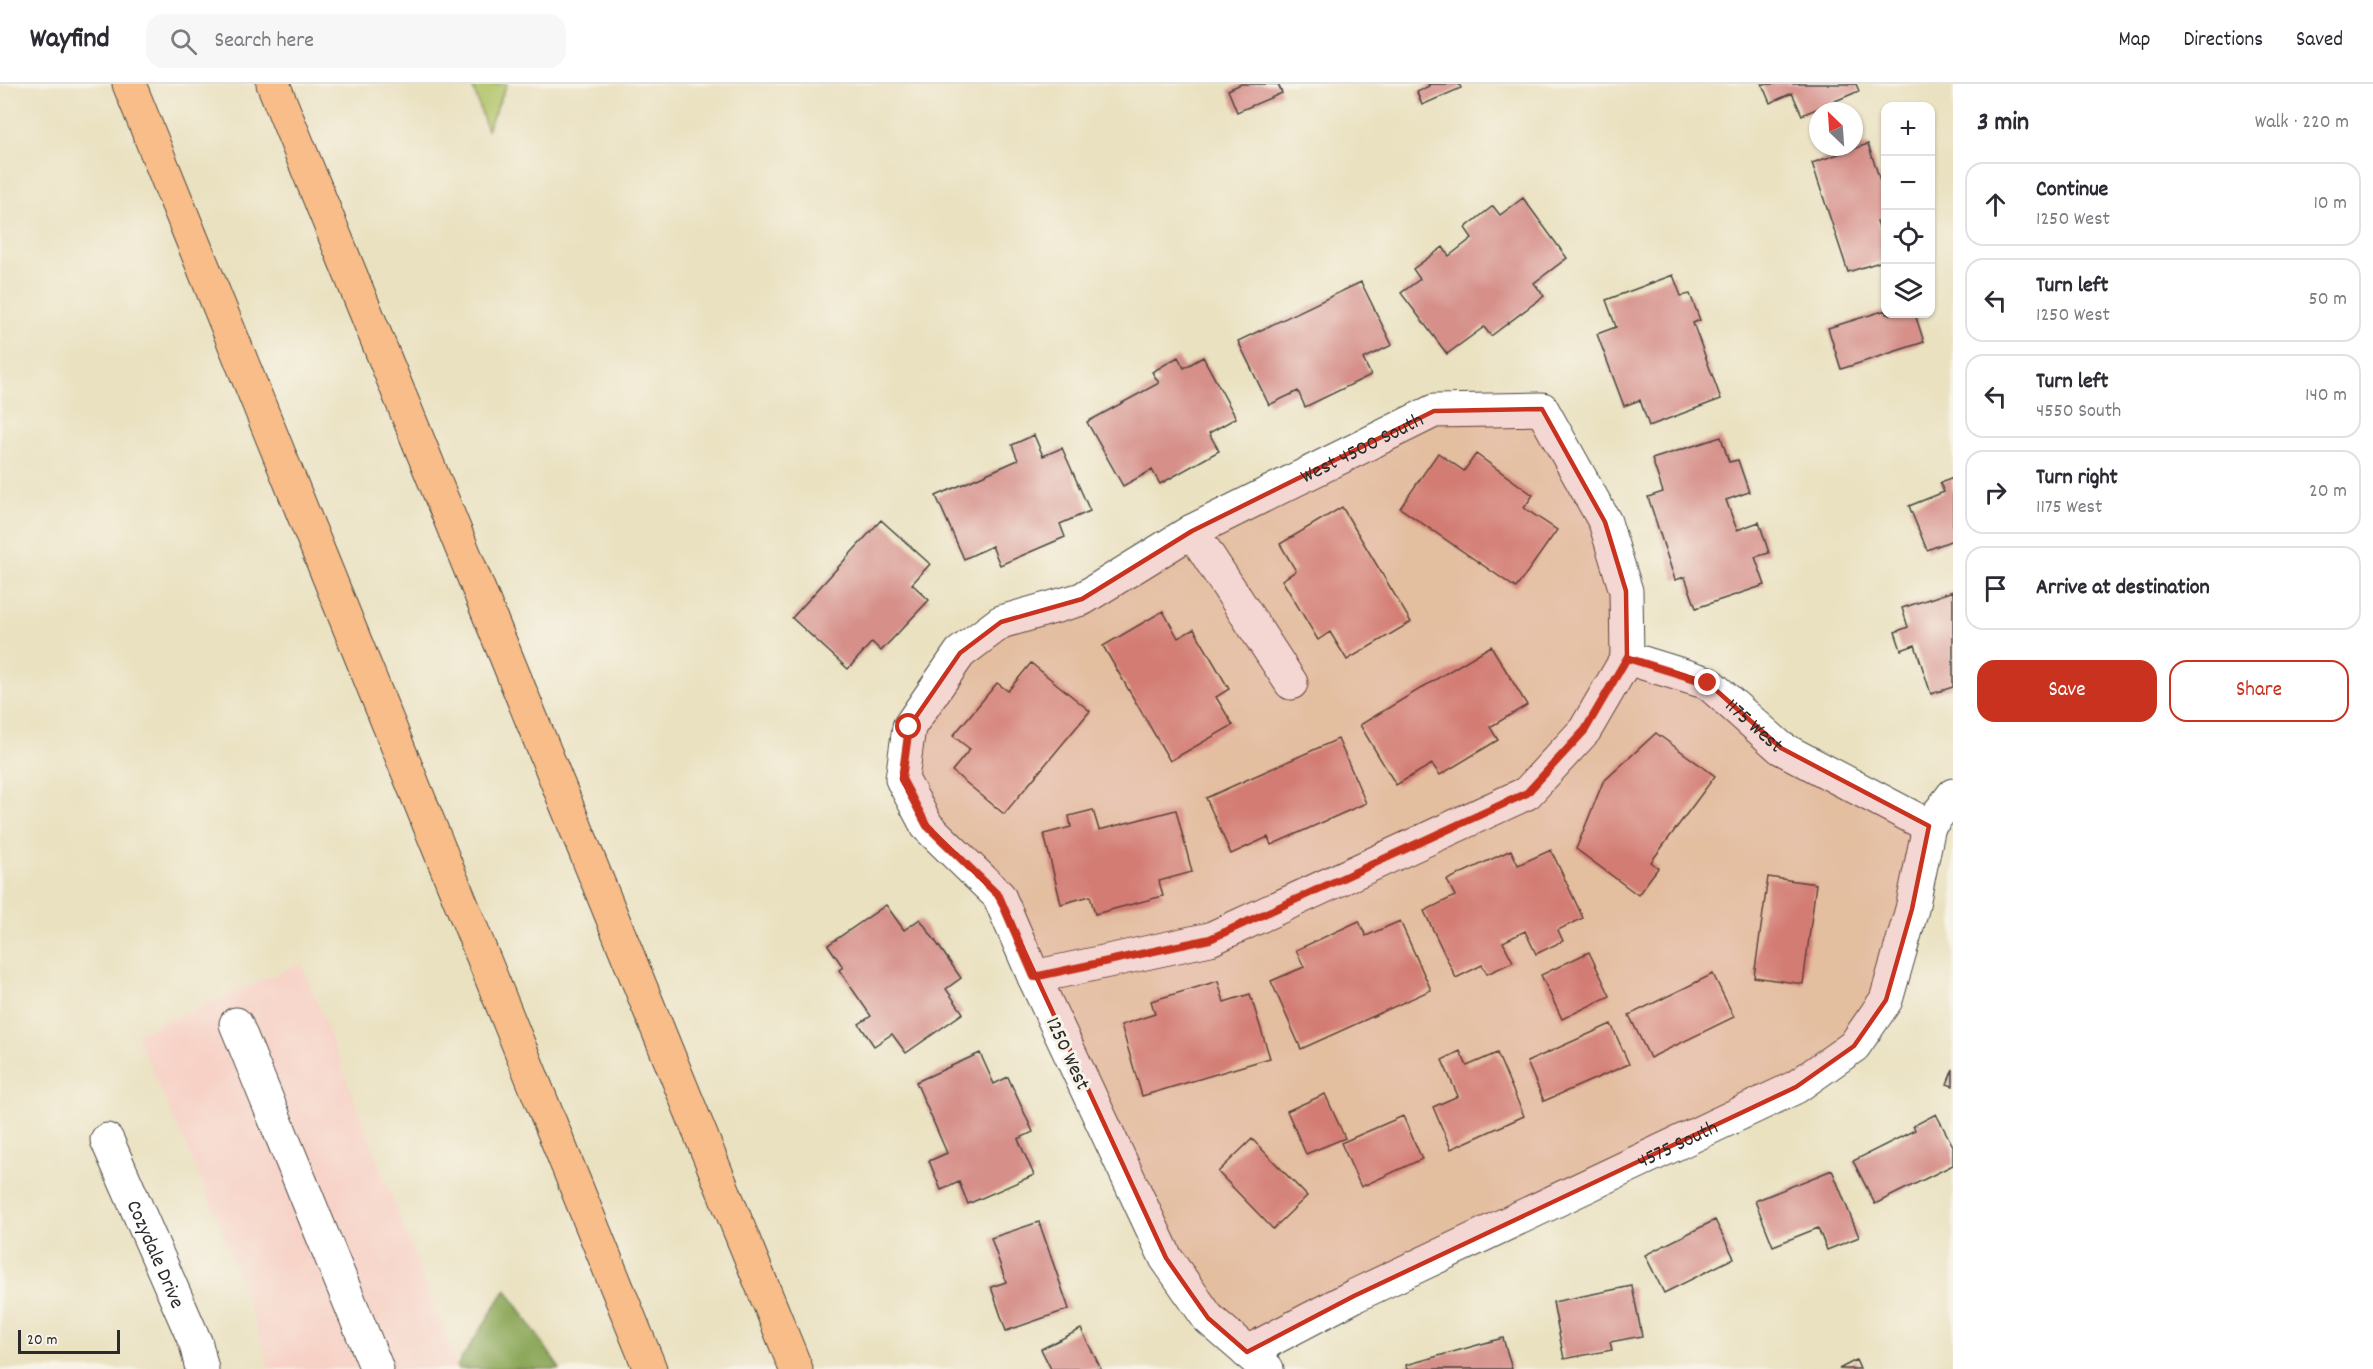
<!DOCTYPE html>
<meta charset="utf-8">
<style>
:root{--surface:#fff;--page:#f7f7f7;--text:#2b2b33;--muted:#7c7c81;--line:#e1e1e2;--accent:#c8321e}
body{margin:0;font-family:Dekko,sans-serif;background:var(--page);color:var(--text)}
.controls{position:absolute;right:18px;top:18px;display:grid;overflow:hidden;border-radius:12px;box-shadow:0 2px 4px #0004}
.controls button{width:54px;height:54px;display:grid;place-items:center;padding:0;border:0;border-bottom:2px solid var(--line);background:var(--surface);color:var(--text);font:30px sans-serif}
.compass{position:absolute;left:1809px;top:18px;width:54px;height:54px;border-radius:50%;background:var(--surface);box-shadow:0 2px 4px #0004;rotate:335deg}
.scale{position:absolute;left:18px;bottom:15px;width:102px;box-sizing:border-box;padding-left:6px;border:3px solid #2b2b2b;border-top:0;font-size:16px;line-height:21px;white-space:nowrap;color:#2b2b2b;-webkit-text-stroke:4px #f7f3e8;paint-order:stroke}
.stop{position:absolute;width:18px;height:18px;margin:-14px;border:4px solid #c8321e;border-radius:50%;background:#fff}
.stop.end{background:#c8321e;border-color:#fff;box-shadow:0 2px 6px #0008}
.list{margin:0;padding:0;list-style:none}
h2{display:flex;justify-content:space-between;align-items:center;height:78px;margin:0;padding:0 24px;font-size:26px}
h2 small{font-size:20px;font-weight:400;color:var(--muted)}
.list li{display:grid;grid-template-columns:39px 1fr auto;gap:18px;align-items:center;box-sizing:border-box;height:84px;margin:0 12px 12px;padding:0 12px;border:2px solid var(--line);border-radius:18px}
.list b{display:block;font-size:22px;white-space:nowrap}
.list p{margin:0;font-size:20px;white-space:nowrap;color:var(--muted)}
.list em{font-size:20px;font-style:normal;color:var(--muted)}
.actions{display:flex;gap:12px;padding:18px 24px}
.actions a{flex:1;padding:14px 0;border:2px solid var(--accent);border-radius:18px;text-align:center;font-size:21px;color:var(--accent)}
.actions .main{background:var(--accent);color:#fff}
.icon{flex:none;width:33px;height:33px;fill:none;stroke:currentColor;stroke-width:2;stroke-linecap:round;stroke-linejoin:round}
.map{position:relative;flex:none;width:1953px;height:1285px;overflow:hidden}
header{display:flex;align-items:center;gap:36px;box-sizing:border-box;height:84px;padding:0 30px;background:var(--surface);border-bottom:2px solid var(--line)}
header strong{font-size:28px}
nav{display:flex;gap:33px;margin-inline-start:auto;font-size:21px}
.search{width:420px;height:54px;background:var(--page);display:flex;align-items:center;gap:15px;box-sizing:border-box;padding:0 21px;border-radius:18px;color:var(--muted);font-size:22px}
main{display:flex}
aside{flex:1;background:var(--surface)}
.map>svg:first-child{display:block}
.built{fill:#f7d1c6}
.green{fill:#b0c265;stroke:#6e7648;stroke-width:1.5}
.forest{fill:#8ca85a;stroke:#5c6a42;stroke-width:1.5}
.building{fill:#d68f89}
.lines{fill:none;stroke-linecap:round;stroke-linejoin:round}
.minor-casing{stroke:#484641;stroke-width:35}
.highway-casing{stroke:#484641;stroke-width:35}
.minor{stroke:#fff;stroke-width:33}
.highway{stroke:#f8bd89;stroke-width:33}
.route{stroke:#c8321e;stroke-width:8}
.marked{fill:#c8321e;fill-opacity:0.2;stroke:#c8321e;stroke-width:4.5;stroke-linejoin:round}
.labels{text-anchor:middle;stroke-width:6;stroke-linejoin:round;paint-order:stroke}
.street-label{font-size:21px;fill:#2b2b2b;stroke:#f7f3e8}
</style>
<header>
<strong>Wayfind</strong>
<div class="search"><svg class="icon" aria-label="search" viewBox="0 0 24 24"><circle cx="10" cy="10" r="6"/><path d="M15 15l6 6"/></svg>Search here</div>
<nav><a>Map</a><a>Directions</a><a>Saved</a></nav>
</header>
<main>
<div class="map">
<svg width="1953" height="1285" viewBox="0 0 1953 1285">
<rect width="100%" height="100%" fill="#f7f3e8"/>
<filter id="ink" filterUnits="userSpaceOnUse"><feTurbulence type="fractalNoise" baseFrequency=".0167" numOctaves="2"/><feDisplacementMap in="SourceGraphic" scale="12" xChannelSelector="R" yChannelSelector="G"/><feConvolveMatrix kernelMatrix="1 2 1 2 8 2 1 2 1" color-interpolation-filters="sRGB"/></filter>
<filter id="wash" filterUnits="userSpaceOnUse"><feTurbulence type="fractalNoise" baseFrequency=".008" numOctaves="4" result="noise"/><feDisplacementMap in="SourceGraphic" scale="24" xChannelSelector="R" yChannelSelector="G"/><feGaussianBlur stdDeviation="1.35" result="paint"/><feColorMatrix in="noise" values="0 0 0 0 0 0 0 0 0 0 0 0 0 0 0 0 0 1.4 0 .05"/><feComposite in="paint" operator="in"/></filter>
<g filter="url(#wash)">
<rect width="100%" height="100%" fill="#eae1c0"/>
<!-- built -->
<path class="built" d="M 302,879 L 458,1285 L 268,1285 L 266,1271 L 219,1137 L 136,950 Z"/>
<!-- green -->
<path class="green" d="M 472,0 L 507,0 L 487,46 Z"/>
<!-- forest -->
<path class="forest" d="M 506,1205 L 560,1285 L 458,1285 L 457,1282 Z"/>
<g id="blocks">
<!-- building -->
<path class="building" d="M 1241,0 L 1278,0 L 1282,9 L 1237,28 L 1228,6 Z
M 1428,0 L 1459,0 L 1461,4 L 1422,21 L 1417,8 L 1429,2 Z
M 1762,0 L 1856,0 L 1859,7 L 1802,31 L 1792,9 L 1770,19 Z
M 1868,60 L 1886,114 L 1886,134 L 1877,137 L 1886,163 L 1886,176 L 1848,188 L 1812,79 Z
M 1523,114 L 1567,174 L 1534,199 L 1544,212 L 1491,252 L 1484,243 L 1447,270 L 1401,209 L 1420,195 L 1413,185 L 1443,163 L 1449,172 L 1472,154 L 1465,144 L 1493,122 L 1500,131 Z
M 1673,191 L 1681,212 L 1690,210 L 1700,236 L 1693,239 L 1721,315 L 1649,342 L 1640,316 L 1624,322 L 1597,250 L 1616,243 L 1606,216 Z
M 1361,198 L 1392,261 L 1363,275 L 1371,291 L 1305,323 L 1298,307 L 1269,321 L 1238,257 Z
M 1886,226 L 1886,230 L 1915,230 L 1924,258 L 1841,285 L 1828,244 Z
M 1178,273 L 1184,284 L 1203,273 L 1236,334 L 1209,349 L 1219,367 L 1160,400 L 1152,386 L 1123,402 L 1087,338 L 1159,299 L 1152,288 Z
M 1034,351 L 1043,372 L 1062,364 L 1090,427 L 1060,440 L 1065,453 L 1000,481 L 992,462 L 964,475 L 936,412 L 1018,376 L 1012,361 Z
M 1721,353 L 1729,378 L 1738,376 L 1749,408 L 1726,416 L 1737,446 L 1759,438 L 1769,469 L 1755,473 L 1765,501 L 1696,524 L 1685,493 L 1675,496 L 1648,413 L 1663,408 L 1652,375 Z
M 1438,369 L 1464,387 L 1476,370 L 1533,411 L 1524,424 L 1557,446 L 1516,504 L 1400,424 Z
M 1953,394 L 1953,456 L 1927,466 L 1909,422 L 1944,408 L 1940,399 Z
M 1342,423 L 1411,538 L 1347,576 L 1330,548 L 1318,556 L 1282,496 L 1296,487 L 1280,460 Z
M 881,436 L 930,480 L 912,500 L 929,516 L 881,567 L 872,558 L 848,585 L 792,534 Z
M 1953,507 L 1953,603 L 1931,610 L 1915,561 L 1901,566 L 1895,548 L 1908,543 L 1902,524 Z
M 1163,527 L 1178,554 L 1194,545 L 1229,605 L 1216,613 L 1233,641 L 1170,677 L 1103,562 Z
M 1491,562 L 1527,621 L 1490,643 L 1498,656 L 1440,691 L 1432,680 L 1396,701 L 1360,641 Z
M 1031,579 L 1090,627 L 1004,730 L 952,687 L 970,665 L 953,652 L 997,599 L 1008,607 Z
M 1656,649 L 1715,692 L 1651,778 L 1658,784 L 1638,811 L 1576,765 L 1603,698 Z
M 1338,655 L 1366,719 L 1271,761 L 1268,753 L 1231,770 L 1206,714 Z
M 1093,726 L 1099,746 L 1176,726 L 1192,788 L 1159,797 L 1163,812 L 1095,830 L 1090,812 L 1061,820 L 1044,750 L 1071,743 L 1069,732 Z
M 1511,766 L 1518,781 L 1551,766 L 1583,834 L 1558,846 L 1563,857 L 1536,870 L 1525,847 L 1503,858 L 1513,878 L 1487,890 L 1482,881 L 1456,894 L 1424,827 L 1455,812 L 1447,796 Z
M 1768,793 L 1816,800 L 1803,900 L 1754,893 Z
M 886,821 L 904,846 L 920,835 L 961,894 L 946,905 L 963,929 L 906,969 L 892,950 L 874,962 L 859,940 L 871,932 L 839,886 L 843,883 L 828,861 Z
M 1359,837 L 1366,852 L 1400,837 L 1431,906 L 1301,965 L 1271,897 L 1304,883 L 1296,866 Z
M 1589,868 L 1610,912 L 1562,935 L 1541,891 Z
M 1713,890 L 1734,933 L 1650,974 L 1629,931 Z
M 1218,897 L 1224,918 L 1250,910 L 1270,974 L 1142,1012 L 1121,941 L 1155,930 L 1151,917 Z
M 1611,940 L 1629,980 L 1544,1017 L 1527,978 Z
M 1460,967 L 1467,982 L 1497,969 L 1524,1032 L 1451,1065 L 1433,1023 L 1458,1012 L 1442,976 Z
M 980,969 L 994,1000 L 1008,993 L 1033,1048 L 1018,1055 L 1034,1091 L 968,1120 L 959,1098 L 941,1106 L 929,1077 L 947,1069 L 916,998 Z
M 1953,985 L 1953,1002 L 1947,1000 Z
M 1325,1010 L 1345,1054 L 1306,1070 L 1287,1027 Z
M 1936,1030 L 1953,1062 L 1953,1081 L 1875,1120 L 1853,1077 L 1915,1046 L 1913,1042 Z
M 1403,1032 L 1422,1075 L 1361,1103 L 1341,1059 Z
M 1252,1055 L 1307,1112 L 1273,1145 L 1218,1088 Z
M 1832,1086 L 1859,1153 L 1827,1166 L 1818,1144 L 1773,1162 L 1755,1117 Z
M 1715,1136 L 1734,1174 L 1664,1209 L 1645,1171 Z
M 1039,1138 L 1069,1225 L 1006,1247 L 991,1203 L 1006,1198 L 991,1154 Z
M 1632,1202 L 1642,1252 L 1610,1258 L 1612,1266 L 1564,1275 L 1553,1218 Z
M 1081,1245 L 1101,1285 L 1051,1285 L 1041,1265 Z
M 1503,1254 L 1512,1285 L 1407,1285 L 1406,1281 Z
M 1856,1276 L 1860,1285 L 1839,1285 Z"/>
</g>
</g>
<g filter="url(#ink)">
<use href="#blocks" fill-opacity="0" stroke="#484641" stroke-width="1.5"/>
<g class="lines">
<!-- minor casing -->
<g class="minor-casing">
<g id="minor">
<path d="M 1192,447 L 1291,599"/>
<path d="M 1034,893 L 1210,855 L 1527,709 L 1585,646 L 1627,574"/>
<path d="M 236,940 L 377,1285"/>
<path id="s1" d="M 107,1056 L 196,1260 L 202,1285"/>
<path id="s2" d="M 1247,1268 L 1354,1212 L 1796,1003 L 1854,962 L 1886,916 L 1912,825 L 1929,742 L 1953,711"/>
<path id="s3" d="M 1267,1285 L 1208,1234 L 1166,1174 L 1034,893 L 999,812 L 927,742 L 902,695 L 909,643 L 960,569 L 1001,538 L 1082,515 L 1192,447 L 1434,327 L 1542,325 L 1605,438 L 1626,507 L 1627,574 L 1708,599 L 1781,664 L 1929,742"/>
</g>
</g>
<!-- highway casing -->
<g class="highway-casing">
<path id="highway" d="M 129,0 L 650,1285
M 273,0 L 796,1285"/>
</g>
<!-- minor -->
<use href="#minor" class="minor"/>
<!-- highway -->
<use href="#highway" class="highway"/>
</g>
</g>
<g class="lines" filter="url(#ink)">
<!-- route -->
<path class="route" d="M 909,643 L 902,695 L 927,742 L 999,812 L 1034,893 L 1210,855 L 1527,709 L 1585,646 L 1627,574 L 1708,599"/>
</g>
<!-- marked area -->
<path class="marked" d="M 1542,325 L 1605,438 L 1626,507 L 1627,574 L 1708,599 L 1781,664 L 1929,742 L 1912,825 L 1886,916 L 1854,962 L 1796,1003 L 1354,1212 L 1247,1268 L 1208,1234 L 1166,1174 L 999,812 L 927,742 L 902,695 L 909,643 L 960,569 L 1001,538 L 1082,515 L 1192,447 L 1434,327 Z"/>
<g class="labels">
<!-- street labels -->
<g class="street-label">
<text dy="7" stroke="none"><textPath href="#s3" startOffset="1300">West 4500 South</textPath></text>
<text dy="7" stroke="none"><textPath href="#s3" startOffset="1905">1175 West</textPath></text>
<text transform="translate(1069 969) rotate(65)" y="7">1250 West</text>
<text dy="7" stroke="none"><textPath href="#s2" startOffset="478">4575 South</textPath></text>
<text dy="7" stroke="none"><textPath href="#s1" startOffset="124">Cozydale Drive</textPath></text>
</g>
</g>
</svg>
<div class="controls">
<button>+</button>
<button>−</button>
<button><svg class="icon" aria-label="locate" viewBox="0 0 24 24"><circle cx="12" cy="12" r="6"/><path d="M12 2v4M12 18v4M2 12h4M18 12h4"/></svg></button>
<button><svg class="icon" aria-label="layers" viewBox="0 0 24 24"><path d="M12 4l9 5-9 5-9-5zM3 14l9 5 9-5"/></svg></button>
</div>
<svg class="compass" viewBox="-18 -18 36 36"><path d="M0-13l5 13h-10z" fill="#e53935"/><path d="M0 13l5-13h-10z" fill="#7c7c81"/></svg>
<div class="scale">20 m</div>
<div class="stop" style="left:909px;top:643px"></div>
<div class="stop end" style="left:1708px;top:599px"></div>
</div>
<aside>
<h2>3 min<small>Walk · 220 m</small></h2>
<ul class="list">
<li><svg class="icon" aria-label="ahead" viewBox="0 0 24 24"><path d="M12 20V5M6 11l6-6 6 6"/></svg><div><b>Continue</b><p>1250 West</p></div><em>10 m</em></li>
<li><svg class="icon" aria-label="left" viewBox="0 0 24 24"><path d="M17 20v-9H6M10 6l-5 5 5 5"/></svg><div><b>Turn left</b><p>1250 West</p></div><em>50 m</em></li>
<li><svg class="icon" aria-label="left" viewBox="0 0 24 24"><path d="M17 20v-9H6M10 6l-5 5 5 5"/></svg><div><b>Turn left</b><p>4550 South</p></div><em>140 m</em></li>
<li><svg class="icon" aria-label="right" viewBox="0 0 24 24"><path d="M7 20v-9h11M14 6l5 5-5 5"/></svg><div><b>Turn right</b><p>1175 West</p></div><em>20 m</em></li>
<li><svg class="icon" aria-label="arrive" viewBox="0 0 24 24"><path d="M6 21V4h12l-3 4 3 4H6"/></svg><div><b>Arrive at destination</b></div></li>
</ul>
<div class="actions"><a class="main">Save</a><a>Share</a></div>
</aside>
</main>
